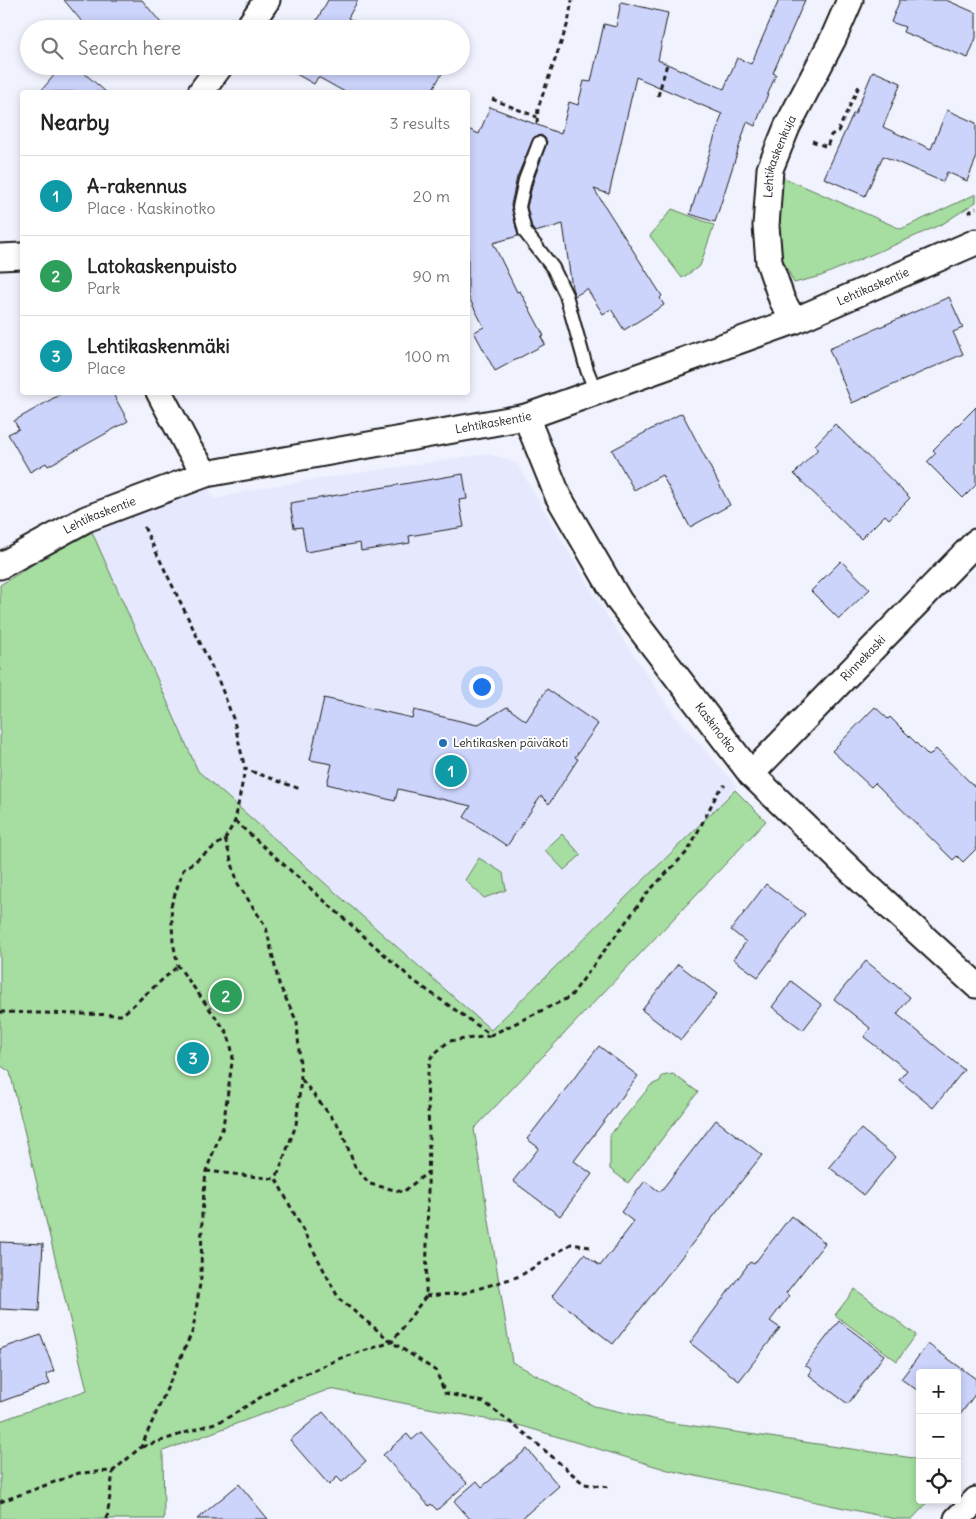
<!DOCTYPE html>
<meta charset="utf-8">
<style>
:root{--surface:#fff;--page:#f2f2f2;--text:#222;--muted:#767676;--line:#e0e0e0;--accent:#1f6fb2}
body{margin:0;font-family:Delius,sans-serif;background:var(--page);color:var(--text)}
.controls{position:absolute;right:15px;bottom:15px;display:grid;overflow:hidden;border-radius:5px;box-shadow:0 2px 8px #0003}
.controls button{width:45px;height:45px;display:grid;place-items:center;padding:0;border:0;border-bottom:1px solid var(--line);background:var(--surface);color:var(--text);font:25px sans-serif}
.you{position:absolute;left:481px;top:686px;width:18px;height:18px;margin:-12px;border:4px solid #fff;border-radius:50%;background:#1a73e8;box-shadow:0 0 0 8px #1a73e833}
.badge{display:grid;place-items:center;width:32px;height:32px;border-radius:50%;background:var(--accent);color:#fff;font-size:16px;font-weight:700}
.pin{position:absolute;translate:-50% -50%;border:2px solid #fff;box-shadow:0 1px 5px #0006}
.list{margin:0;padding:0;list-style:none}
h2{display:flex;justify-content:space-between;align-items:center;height:65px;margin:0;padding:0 20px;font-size:21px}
h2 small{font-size:16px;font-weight:400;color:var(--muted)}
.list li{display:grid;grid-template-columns:32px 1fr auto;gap:15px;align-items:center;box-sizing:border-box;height:80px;padding:0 20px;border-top:1px solid var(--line)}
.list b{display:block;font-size:19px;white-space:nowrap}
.list p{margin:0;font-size:16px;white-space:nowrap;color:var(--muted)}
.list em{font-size:16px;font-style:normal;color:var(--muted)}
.icon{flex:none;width:28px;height:28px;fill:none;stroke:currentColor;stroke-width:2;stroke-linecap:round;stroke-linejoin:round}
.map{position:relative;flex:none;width:976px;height:1519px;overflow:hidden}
.search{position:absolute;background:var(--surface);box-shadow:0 2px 8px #0003;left:20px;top:20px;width:450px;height:55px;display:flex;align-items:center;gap:12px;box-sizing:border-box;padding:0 18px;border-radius:28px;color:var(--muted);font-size:19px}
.panel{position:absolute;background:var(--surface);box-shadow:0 2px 8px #0003;left:20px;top:90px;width:450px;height:305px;border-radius:5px}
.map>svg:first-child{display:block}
.built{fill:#e6e9fd}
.green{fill:#a6dda1;stroke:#617c5e}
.building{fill:#cdd4fc;stroke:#1c1c1c}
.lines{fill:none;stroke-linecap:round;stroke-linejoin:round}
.service-casing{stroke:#1c1c1c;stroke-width:16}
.minor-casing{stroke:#1c1c1c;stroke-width:29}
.path{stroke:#1c1c1c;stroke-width:3;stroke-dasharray:5 4;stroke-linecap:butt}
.service{stroke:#fff;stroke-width:12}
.minor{stroke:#fff;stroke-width:25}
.poi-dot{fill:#1f6fb2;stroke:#fff;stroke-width:2}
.labels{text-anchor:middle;stroke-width:4;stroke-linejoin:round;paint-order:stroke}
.street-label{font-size:12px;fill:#1c1c1c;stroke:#fff}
.poi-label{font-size:12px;fill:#1c1c1c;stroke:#fff;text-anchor:start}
</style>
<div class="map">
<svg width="976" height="1519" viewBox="0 0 976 1519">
<rect width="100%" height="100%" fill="#f0f2fe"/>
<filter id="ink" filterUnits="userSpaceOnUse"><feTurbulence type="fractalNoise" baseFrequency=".02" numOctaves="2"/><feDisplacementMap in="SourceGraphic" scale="10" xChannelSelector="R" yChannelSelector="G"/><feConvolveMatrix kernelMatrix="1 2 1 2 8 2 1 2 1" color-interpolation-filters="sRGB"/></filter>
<g filter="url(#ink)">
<!-- built -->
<path class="built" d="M 486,454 L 504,458 L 517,464 L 602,608 L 675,716 L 736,785 L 735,790 L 491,1030 L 198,771 L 92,532 L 209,487 L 214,499 L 265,487 Z"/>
<!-- green -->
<path class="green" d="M 780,176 L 901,229 L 976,194 L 976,202 L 944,223 L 913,237 L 821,276 L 794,283 L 782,258 L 775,218 Z
M 672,209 L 714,225 L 700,266 L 682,278 L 650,236 Z
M 92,532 L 198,771 L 491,1030 L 735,790 L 766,821 L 474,1129 L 512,1362 L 594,1406 L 667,1422 L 920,1459 L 920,1500 L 930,1500 L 912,1519 L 895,1519 L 668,1470 L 522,1426 L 330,1389 L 163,1451 L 164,1519 L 0,1519 L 0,1421 L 87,1390 L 10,1072 L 0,1065 L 0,585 L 40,560 Z
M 562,834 L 581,855 L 564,870 L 545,850 Z
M 479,858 L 503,873 L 506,890 L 484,898 L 465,880 Z
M 673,1074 L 698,1092 L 628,1183 L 610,1169 L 610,1135 L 651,1085 L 660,1081 L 662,1076 Z
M 855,1289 L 916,1335 L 897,1361 L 835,1315 Z"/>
<!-- building -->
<path class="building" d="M 64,0 L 142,0 L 166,29 L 88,29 Z
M 328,0 L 358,0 L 348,18 L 367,29 L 312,29 Z
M 779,0 L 805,0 L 773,73 L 776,74 L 755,126 L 747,122 L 715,222 L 690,214 L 722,114 L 636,77 L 609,194 L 594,189 L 662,296 L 660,298 L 664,305 L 624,330 L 611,309 L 603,314 L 587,289 L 575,296 L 572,288 L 563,224 L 535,232 L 532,228 L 527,207 L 533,182 L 547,142 L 545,138 L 541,135 L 534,137 L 517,177 L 511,205 L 518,236 L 493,243 L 517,292 L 520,291 L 544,336 L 541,337 L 545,344 L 495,371 L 474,332 L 484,327 L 468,296 L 468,129 L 479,134 L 490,107 L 561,134 L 569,102 L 578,105 L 584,81 L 591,82 L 604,24 L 616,27 L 621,2 L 668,13 L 658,60 L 724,89 L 737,58 L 751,64 Z
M 900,0 L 946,0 L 976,13 L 976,38 L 968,58 L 903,32 L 905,27 L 891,22 Z
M 62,66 L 76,66 L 106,92 L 40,92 Z
M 292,66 L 436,66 L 444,70 L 431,92 L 345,92 L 318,77 L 314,84 L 289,70 Z
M 873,71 L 901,83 L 883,127 L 931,149 L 947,110 L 976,123 L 976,159 L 967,181 L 947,172 L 943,182 L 883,156 L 865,196 L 824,178 L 853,114 L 855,114 Z
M 949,297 L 963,328 L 953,332 L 963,354 L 852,403 L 829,349 Z
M 64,392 L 112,392 L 128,421 L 48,466 L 46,463 L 30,472 L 8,434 L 19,429 L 14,421 Z
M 976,407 L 976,485 L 963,498 L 927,462 L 936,453 L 933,450 Z
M 682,413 L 730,505 L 690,527 L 662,475 L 634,490 L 612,450 Z
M 835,424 L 910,498 L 889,519 L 885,515 L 861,539 L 794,474 L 818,449 L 815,445 Z
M 463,474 L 467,499 L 459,500 L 464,527 L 409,536 L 410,543 L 361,551 L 360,543 L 306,552 L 302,527 L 294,528 L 290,503 Z
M 841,561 L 870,589 L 839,619 L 811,591 Z
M 547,689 L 598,724 L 575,757 L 578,759 L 549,804 L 541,796 L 507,846 L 464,817 L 471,806 L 398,789 L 395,801 L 327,784 L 332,764 L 310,760 L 324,698 L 412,718 L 414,710 L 477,725 L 507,707 L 526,721 Z
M 875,707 L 888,719 L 890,717 L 929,756 L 936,749 L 976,788 L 976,849 L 963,862 L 957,856 L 953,860 L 875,783 L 871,787 L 832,751 Z
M 766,884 L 805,914 L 758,977 L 733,959 L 746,942 L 731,930 Z
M 866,961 L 910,997 L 897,1014 L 964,1070 L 933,1108 L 899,1080 L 907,1070 L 864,1037 L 870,1028 L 834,999 Z
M 678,964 L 717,994 L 681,1040 L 642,1010 Z
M 791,981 L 822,1005 L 803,1030 L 772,1007 Z
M 599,1046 L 638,1076 L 574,1161 L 592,1174 L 560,1216 L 513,1181 L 539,1148 L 527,1139 Z
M 716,1120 L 762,1155 L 613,1344 L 552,1296 L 584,1254 L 600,1266 L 634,1222 L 621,1212 L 645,1181 L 660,1192 Z
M 861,1129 L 895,1157 L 864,1195 L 829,1167 Z
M 791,1216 L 825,1243 L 786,1293 L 789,1296 L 770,1321 L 780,1328 L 739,1381 L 690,1343 L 750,1262 L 754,1264 Z
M 0,1242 L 43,1244 L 39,1311 L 0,1309 Z
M 839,1321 L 884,1355 L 848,1404 L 809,1375 L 812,1370 L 805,1365 Z
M 41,1335 L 54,1371 L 46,1374 L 50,1384 L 0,1402 L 0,1349 Z
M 928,1344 L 976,1379 L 976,1393 L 957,1419 L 957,1373 L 920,1373 L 920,1392 L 901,1379 Z
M 323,1412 L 366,1461 L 342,1482 L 337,1477 L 329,1485 L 290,1440 Z
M 421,1432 L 467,1483 L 437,1510 L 431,1504 L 429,1506 L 383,1455 L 407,1434 L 412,1440 Z
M 527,1449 L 559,1486 L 521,1519 L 470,1519 L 454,1501 L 477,1481 L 482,1487 Z
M 239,1484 L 268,1519 L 197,1519 Z"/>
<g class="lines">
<!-- service casing -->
<g class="service-casing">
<path id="service" d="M 539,143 L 525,180 L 519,207 L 525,232 L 553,268 L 566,295 L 587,370 L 596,392"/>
</g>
<!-- minor casing -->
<g class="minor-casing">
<g id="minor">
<path d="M 247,29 L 267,0"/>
<path d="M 201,92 L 220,66"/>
<path d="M 0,257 L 22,256"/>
<path id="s1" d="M 794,321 L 782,300 L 769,262 L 766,226 L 770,169 L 787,127 L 833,39 L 850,0"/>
<path d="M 159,392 L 189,449 L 206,474"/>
<path id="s2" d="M 526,417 L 558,496 L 619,601 L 751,774 L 862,881 L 976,985"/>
<path id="s3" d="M 0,566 L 86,519 L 206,474 L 526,417 L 794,321 L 976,242"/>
<path id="s4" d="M 751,774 L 976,542"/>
<path d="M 957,1519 L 976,1500"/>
</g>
</g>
<!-- path -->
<path class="path" d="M 658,96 L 667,64
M 492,99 L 537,117
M 537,123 L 538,108 L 568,23 L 572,0
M 812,141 L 827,147 L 831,135 L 838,131 L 859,86
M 968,213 L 976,208
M 144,527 L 220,684 L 234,721 L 245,769 L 300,789
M 235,821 L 414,981 L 491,1035 L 570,997 L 648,892 L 688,851 L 718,792 L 725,785
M 225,839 L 238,884 L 266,927 L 279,984 L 297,1022 L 301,1079 L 296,1125 L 276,1179 L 339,1299 L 392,1342 L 436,1371 L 445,1393 L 484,1402 L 528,1436 L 584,1484 L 610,1487
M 0,1012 L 122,1015 L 178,966
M 302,1080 L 341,1129 L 355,1167 L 370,1184 L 403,1192 L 428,1172
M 206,1171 L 276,1179
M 426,1296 L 464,1293 L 520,1276 L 571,1244 L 590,1247
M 142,1447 L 224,1420 L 282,1384 L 341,1358 L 392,1342 L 426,1296 L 429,1136 L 427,1079 L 431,1057 L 449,1041 L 490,1036
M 0,1502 L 79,1473 L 113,1471 L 141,1447 L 193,1330 L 201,1277 L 202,1214 L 206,1171 L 223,1127 L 233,1055 L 228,1034 L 178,966 L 173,942 L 171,906 L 183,870 L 225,839 L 235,821 L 245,769
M 107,1519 L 113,1471"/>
<!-- service -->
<use href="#service" class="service"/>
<!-- minor -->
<use href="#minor" class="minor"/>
</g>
</g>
<!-- markers -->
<circle class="poi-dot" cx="443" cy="743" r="5"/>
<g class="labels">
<!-- street labels -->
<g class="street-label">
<text dy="4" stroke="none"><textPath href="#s1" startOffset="172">Lehtikaskenkuja</textPath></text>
<text dy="4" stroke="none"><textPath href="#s3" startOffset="922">Lehtikaskentie</textPath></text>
<text dy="4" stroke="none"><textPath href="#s3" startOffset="518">Lehtikaskentie</textPath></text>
<text dy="4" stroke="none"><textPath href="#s3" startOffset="112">Lehtikaskentie</textPath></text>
<text dy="4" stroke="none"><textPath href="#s4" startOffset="161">Rinnekaski</textPath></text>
<text dy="4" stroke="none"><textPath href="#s2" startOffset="366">Kaskinotko</textPath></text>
</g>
<!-- poi labels -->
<g class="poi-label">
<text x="453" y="747">Lehtikasken päiväkoti</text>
</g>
</g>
</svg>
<div class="controls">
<button>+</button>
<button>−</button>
<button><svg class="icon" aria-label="locate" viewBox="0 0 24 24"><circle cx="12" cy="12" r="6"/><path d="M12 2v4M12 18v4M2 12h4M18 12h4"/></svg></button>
</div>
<div class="you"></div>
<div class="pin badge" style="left:451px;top:771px;background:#0f9aa8">1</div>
<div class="pin badge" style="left:226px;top:996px;background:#2e9e5b">2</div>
<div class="pin badge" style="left:193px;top:1058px;background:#0f9aa8">3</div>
<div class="search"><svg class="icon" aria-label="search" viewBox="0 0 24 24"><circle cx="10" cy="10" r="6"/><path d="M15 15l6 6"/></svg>Search here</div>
<section class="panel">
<h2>Nearby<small>3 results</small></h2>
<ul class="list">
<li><span class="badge" style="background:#0f9aa8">1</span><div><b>A-rakennus</b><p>Place · Kaskinotko</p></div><em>20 m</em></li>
<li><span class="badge" style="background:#2e9e5b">2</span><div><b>Latokaskenpuisto</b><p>Park</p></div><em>90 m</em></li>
<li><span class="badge" style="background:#0f9aa8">3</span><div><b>Lehtikaskenmäki</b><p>Place</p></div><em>100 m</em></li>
</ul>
</section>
</div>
